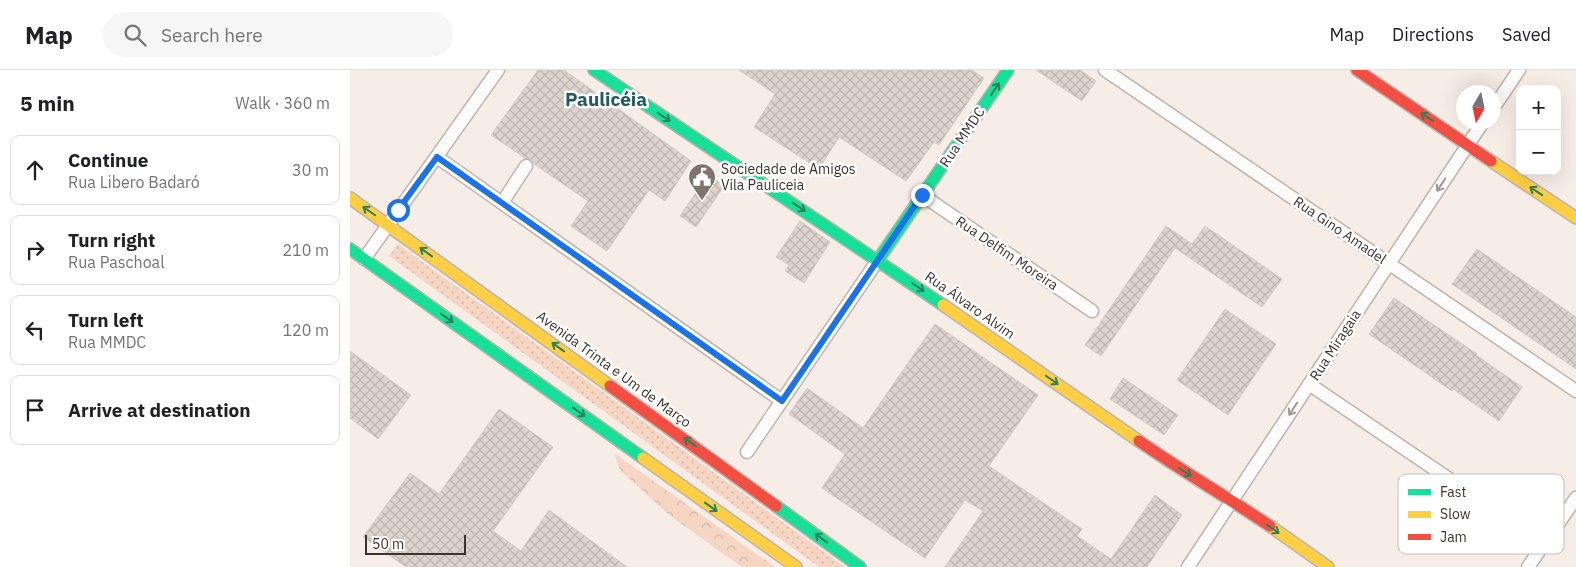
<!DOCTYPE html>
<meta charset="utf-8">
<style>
:root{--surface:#fff;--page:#f6f6f6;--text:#202124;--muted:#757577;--line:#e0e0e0}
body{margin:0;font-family:"IBM Plex Sans",sans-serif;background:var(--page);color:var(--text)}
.controls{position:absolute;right:15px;top:15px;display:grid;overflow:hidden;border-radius:10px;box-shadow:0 5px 20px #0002}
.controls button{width:45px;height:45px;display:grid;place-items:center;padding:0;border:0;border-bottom:1px solid var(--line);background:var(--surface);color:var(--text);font:25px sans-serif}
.compass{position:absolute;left:1106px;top:15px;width:45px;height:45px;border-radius:50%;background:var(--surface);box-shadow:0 5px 20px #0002;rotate:189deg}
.scale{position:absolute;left:15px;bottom:12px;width:101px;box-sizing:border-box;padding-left:5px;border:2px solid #3e322b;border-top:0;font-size:14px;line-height:18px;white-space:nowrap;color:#3e322b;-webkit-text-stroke:4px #fff;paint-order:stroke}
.stop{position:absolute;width:15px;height:15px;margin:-11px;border:4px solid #1a73e8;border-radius:50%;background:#fff}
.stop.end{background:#1a73e8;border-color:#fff;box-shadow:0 1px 5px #0008}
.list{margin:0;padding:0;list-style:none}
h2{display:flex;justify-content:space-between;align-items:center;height:65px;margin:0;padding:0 20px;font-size:21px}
h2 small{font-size:16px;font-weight:400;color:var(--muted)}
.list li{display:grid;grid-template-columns:32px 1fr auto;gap:15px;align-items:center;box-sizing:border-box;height:70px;margin:0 10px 10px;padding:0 10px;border:1px solid var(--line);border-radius:10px}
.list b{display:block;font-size:19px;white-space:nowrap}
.list p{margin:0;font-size:16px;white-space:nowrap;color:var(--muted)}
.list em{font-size:16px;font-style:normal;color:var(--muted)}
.icon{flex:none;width:28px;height:28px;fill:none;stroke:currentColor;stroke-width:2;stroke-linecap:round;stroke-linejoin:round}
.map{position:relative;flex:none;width:1226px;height:497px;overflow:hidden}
header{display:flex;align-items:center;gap:30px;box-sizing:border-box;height:70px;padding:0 25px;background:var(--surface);border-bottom:1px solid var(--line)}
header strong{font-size:24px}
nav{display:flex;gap:28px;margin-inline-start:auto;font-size:18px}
.search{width:350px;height:45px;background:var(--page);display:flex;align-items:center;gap:12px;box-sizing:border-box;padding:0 18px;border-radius:28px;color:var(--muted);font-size:19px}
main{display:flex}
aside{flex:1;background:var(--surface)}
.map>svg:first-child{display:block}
.grass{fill:url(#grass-dots)}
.forest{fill:url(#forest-crowns)}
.building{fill:url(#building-cross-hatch);stroke:#d5cbc5}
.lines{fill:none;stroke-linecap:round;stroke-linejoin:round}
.street-casing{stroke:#beb4af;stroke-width:15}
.fast-casing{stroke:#beb4af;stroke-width:14}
.slow-casing{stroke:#beb4af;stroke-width:14}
.jam-casing{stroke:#beb4af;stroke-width:14}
.street{stroke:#fefcfb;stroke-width:12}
.fast{stroke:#16e098;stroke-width:11}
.slow{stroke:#ffcf43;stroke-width:11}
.jam{stroke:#f24e42;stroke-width:11}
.oneway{stroke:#2c805c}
.oneway2{stroke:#9e9793}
.route{stroke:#1a73e8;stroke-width:6}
.labels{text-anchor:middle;stroke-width:5;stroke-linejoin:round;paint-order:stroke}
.street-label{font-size:14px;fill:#3e322b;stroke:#fff}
.poi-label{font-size:14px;fill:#3e322b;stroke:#fff;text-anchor:start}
.district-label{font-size:19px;font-weight:bold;fill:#205b5f;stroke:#fff}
.key{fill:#fff;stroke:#c5c2bf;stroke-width:1}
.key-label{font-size:14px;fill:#3e322b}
</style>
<header>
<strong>Map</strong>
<div class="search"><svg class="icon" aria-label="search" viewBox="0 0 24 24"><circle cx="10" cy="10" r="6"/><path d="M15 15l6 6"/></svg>Search here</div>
<nav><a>Map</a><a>Directions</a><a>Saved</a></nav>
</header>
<main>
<aside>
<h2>5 min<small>Walk · 360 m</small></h2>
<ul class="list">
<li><svg class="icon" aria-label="ahead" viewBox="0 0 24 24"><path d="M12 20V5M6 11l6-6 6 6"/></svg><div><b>Continue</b><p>Rua Libero Badaró</p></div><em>30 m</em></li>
<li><svg class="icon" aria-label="right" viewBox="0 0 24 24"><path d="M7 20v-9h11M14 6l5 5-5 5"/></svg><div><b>Turn right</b><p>Rua Paschoal</p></div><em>210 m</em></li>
<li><svg class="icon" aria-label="left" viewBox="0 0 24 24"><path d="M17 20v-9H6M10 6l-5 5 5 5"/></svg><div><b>Turn left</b><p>Rua MMDC</p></div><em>120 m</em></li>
<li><svg class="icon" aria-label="arrive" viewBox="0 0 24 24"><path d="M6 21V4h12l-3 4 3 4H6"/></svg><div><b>Arrive at destination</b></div></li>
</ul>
</aside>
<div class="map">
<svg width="1226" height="497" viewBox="0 0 1226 497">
<defs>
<pattern id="grass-dots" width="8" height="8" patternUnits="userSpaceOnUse" patternTransform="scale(1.25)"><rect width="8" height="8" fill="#f6d6c3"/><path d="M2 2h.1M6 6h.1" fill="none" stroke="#d4b8a8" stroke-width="1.8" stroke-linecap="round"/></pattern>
<pattern id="forest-crowns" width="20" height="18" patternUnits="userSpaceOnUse" patternTransform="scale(1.25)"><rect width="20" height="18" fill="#f6d6c3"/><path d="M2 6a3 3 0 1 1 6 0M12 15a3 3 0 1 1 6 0" fill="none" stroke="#d4b8a8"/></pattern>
<pattern id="building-cross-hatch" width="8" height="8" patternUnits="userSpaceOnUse" patternTransform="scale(1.25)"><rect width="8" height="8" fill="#ded4ce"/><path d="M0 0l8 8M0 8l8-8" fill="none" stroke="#c0b6b1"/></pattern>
</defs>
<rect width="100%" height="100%" fill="#f7ede7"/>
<!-- grass -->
<path class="grass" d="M 48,174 L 495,497 L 469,497 L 39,186 Z"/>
<!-- forest -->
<path class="forest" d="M 264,383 L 425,497 L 392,497 L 319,445 L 270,400 Z"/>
<!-- building -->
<path class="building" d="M 188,0 L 214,0 L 341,91 L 315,131 L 299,120 L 257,181 L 221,156 L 238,131 L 184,94 L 181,90 L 175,88 L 141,65 Z
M 389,0 L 622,0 L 634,8 L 589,75 L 584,72 L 556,111 L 489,67 L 469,99 L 404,57 L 425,24 Z
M 686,0 L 730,0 L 746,11 L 732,31 Z
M 358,105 L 374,116 L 346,157 L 330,146 Z
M 450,151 L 480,172 L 454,213 L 435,201 L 439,195 L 426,187 Z
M 816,156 L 842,174 L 855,156 L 932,209 L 912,237 L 825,178 L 751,286 L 735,275 Z
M 1127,179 L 1226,247 L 1226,299 L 1102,214 Z
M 1044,228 L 1127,284 L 1126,285 L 1172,317 L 1149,351 L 1103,319 L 1102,321 L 1019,264 Z
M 875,239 L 926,274 L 878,345 L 827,310 Z
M 585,254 L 688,325 L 639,396 L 732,459 L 727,466 L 761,489 L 805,425 L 832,445 L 797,497 L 595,497 L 633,441 L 615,430 L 575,488 L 472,418 L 495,384 L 439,344 L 457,318 L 513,358 Z
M 0,281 L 61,325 L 28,369 L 0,348 Z
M 773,308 L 828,345 L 814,365 L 760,329 Z
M 149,339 L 203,377 L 143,461 L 171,481 L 199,440 L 277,497 L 56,497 L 13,467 L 60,403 L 89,424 Z"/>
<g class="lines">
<!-- street casing -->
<g class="street-casing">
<path id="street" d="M 755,0 L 1226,321
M 1144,37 L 1169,0
M 87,87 L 432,331
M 572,125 L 742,241
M 152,133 L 176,96
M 14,189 L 148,0
M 959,314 L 1111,417
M 397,382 L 528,190
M 838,497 L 1133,52
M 1178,497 L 1226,428"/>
</g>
<!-- fast casing -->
<g class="fast-casing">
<path id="fast" d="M 244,0 L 593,235
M 0,179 L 293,388
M 528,190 L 658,0
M 426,436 L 510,497"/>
</g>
<!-- slow casing -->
<g class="slow-casing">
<path id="slow" d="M 1141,91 L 1226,148
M 0,128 L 260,316
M 593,235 L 789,371
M 293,388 L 446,497
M 920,456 L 978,497"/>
</g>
<!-- jam casing -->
<g class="jam-casing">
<path id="jam" d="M 1007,0 L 1141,91
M 260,316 L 426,436
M 789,371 C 832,401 877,427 920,456"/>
</g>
<!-- street -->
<use href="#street" class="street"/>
<!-- fast -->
<use href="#fast" class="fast"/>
<!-- slow -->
<use href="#slow" class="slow"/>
<!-- jam -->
<use href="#jam" class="jam"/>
</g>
<!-- one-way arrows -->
<defs><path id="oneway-shaft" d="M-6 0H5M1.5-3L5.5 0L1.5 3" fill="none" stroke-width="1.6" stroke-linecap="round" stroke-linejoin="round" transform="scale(1.25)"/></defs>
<g class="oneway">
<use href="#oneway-shaft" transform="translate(645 19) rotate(-56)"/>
<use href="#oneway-shaft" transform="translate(314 47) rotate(34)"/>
<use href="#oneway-shaft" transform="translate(1077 47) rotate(-146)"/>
<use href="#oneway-shaft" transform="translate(1186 121) rotate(-146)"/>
<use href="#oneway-shaft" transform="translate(449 137) rotate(34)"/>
<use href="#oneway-shaft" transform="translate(19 141) rotate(-145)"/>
<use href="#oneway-shaft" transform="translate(76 182) rotate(-144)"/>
<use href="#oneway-shaft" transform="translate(568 217) rotate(35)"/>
<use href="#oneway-shaft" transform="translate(97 248) rotate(36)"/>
<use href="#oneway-shaft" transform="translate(208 277) rotate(-144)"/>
<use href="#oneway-shaft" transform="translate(702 310) rotate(35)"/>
<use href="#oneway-shaft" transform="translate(229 342) rotate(36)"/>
<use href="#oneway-shaft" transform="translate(340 372) rotate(-144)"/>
<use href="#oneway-shaft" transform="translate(835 402) rotate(32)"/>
<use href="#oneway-shaft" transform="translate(361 437) rotate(36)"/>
<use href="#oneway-shaft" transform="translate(923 459) rotate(35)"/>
<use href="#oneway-shaft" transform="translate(471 468) rotate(-144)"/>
</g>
<g class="oneway2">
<use href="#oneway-shaft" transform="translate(1091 115) rotate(123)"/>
<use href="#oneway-shaft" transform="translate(943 339) rotate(123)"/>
</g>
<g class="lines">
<!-- route -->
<path class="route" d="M 48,140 L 87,87 L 432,331 L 572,125"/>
</g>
<!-- icons -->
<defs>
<g id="civic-pin" transform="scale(1.4375)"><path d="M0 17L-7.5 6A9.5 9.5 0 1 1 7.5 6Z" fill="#7f736d" stroke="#fff"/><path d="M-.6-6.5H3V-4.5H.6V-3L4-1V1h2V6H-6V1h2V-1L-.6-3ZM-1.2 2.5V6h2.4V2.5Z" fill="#fff"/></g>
</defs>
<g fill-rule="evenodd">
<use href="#civic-pin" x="352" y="107"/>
</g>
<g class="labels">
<!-- street labels -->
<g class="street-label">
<text transform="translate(612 67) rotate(-56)" y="5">Rua MMDC</text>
<text transform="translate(990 160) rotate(34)" y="5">Rua Gino Amadel</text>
<text transform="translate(657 183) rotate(34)" y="5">Rua Delfim Moreira</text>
<text transform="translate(620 235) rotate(35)" y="5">Rua Álvaro Alvim</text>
<text transform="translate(985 275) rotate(-57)" y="5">Rua Miragaia</text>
<text transform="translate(264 299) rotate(36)" y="5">Avenida Trinta e Um de Março</text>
</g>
<!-- poi labels -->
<g class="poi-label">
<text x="371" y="104">Sociedade de Amigos<tspan x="371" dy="16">Vila Pauliceia</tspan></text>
</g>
<!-- district labels -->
<g class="district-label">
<text x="256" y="36">Paulicéia</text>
</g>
</g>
<!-- legend -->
<rect x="1048" y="404" width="166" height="80" rx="8" class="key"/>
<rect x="1058" y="419" width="23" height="6" fill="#16e098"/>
<rect x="1058" y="441" width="23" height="7" fill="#ffcf43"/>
<rect x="1058" y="464" width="23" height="6" fill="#f24e42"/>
<g class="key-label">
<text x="1090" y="427">Fast</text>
<text x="1090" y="449">Slow</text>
<text x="1090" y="472">Jam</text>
</g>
</svg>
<div class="controls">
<button>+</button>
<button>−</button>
</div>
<svg class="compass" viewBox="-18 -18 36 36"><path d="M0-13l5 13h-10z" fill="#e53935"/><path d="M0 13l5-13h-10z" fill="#757577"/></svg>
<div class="scale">50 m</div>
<div class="stop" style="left:48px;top:140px"></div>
<div class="stop end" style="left:572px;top:125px"></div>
</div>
</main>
